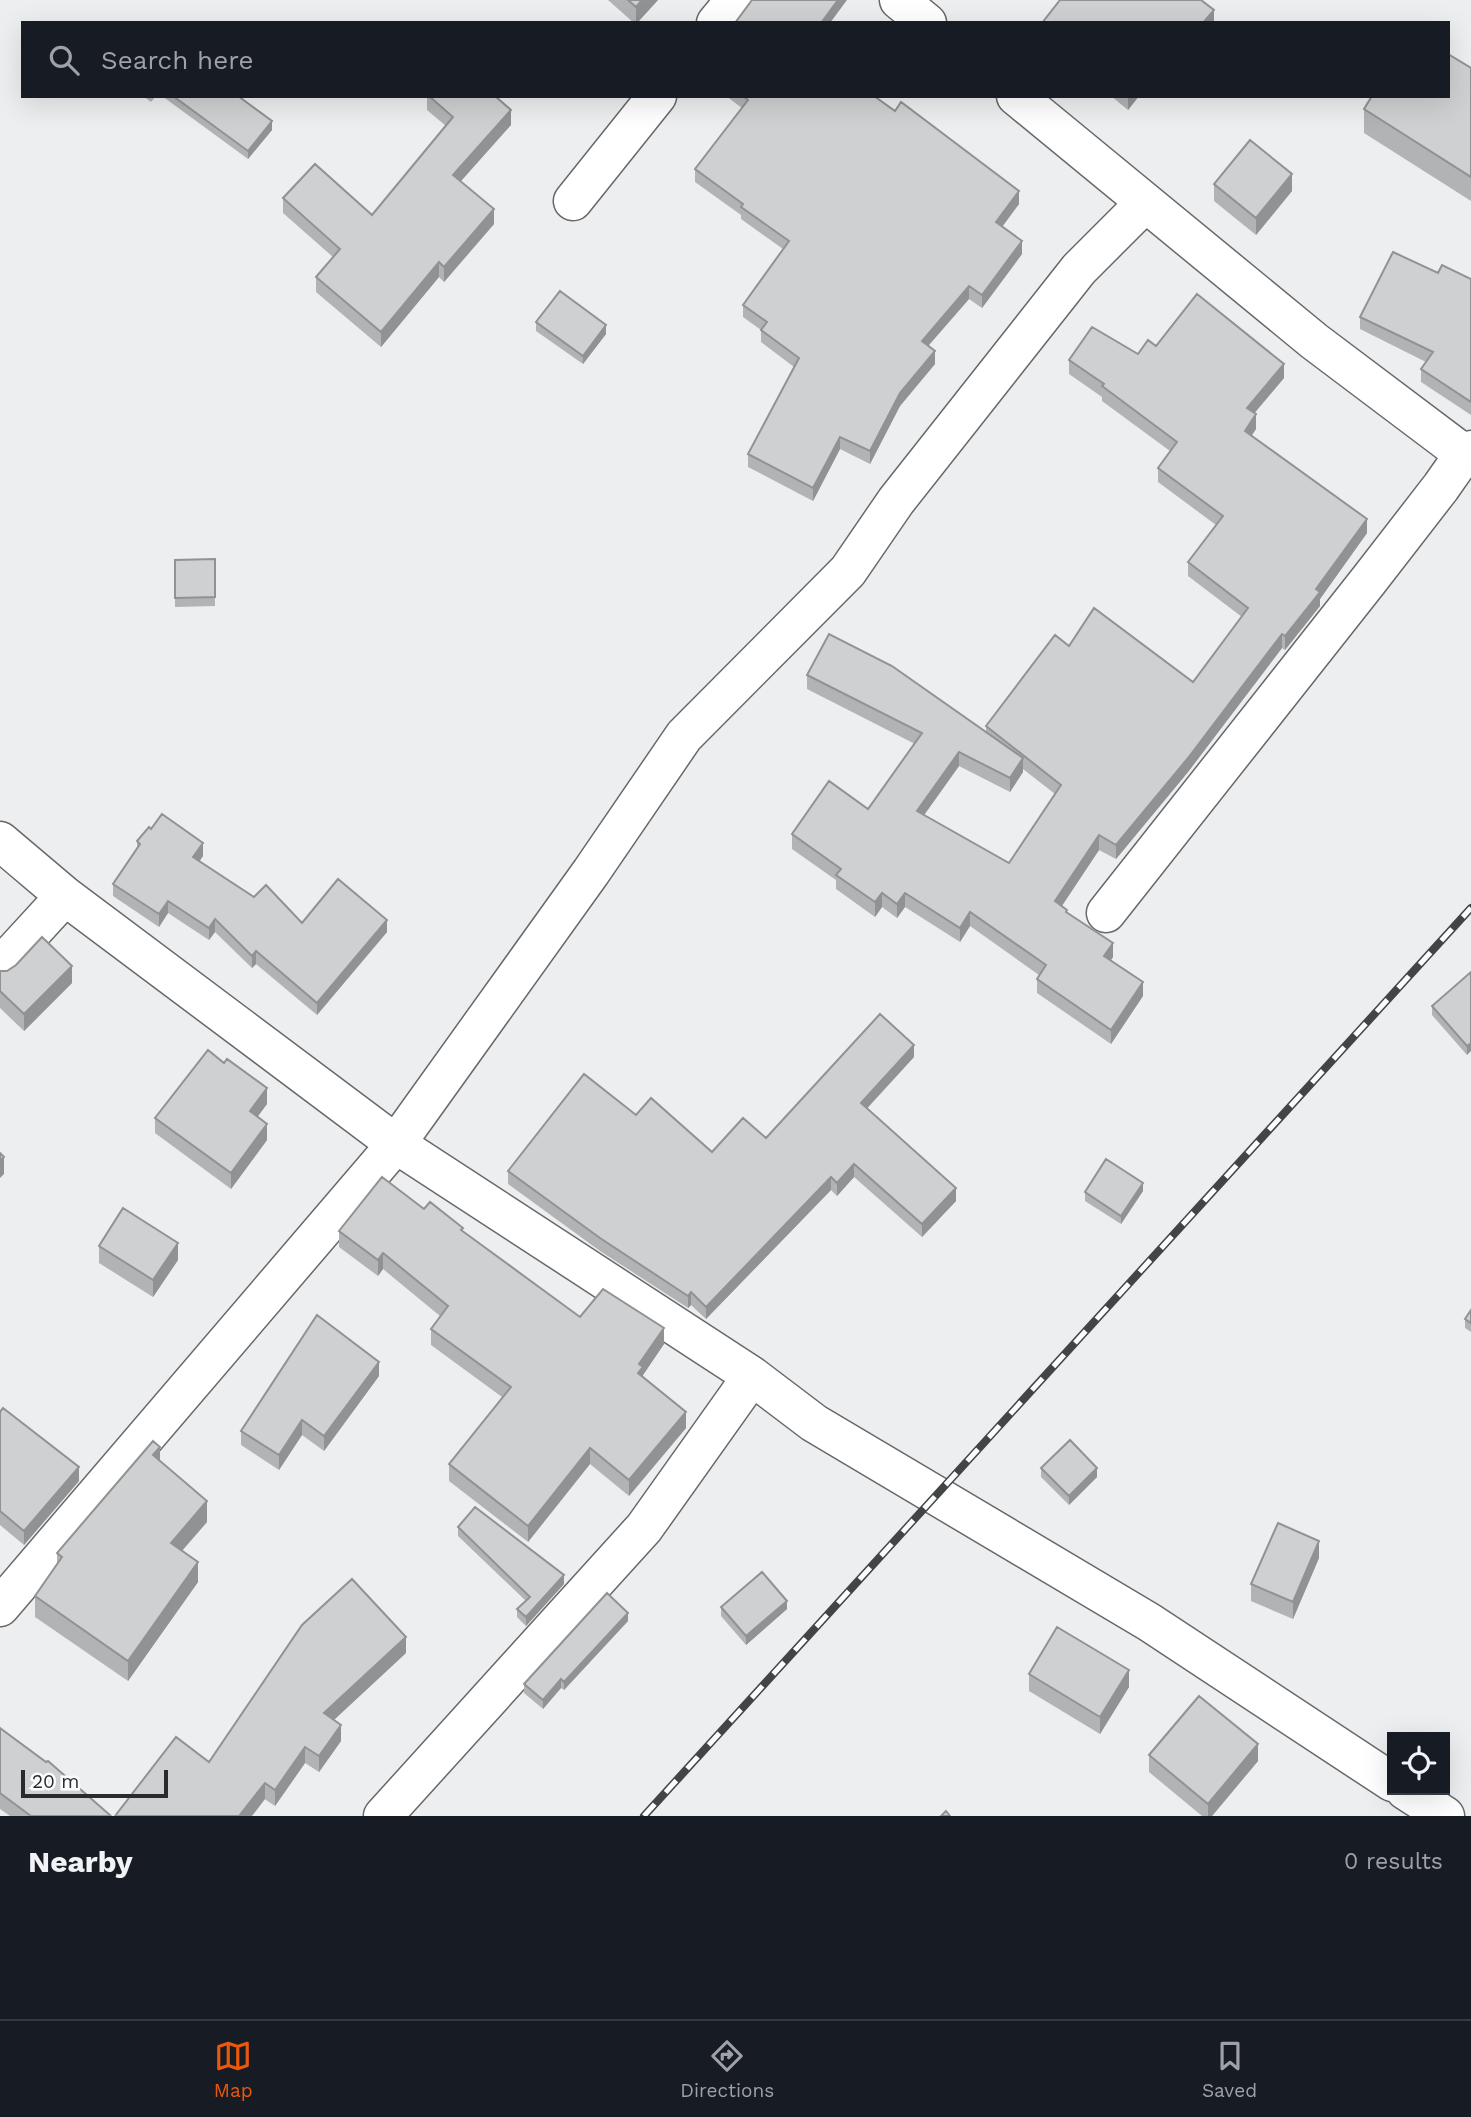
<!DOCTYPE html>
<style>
:root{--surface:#171b24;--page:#20242c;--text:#f1f3f6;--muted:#9ea1a6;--line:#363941;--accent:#ea580c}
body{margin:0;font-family:"Work Sans",sans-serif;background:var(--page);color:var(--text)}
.controls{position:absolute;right:21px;bottom:21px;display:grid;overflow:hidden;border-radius:0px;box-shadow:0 7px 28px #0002}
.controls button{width:63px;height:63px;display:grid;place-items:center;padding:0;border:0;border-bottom:2px solid var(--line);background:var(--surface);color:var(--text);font:35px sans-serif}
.scale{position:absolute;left:21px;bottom:18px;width:147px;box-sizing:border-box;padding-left:7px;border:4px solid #2a2b2c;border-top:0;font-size:19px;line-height:24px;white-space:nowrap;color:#2a2b2c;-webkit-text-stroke:5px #fafcfd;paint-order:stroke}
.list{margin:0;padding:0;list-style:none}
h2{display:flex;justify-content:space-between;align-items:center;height:91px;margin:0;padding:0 28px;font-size:30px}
h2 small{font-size:23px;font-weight:400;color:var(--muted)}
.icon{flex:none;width:38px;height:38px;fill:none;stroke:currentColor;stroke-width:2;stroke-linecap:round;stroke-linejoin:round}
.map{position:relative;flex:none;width:1471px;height:1816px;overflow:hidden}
.search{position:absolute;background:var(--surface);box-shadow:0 7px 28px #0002;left:21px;right:21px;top:21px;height:77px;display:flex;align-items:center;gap:18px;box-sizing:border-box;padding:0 24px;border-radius:0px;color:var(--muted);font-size:26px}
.sheet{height:203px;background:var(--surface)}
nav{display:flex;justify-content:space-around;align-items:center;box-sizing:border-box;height:98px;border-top:2px solid var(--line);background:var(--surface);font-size:19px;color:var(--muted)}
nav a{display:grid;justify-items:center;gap:4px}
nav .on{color:var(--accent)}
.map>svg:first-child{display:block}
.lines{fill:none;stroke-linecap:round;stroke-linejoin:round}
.minor-casing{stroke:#67686a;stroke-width:41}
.minor{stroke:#fff;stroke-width:38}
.rail-casing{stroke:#434445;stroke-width:8}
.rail{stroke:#fafcfd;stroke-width:5;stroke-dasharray:16;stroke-linecap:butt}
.wall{fill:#b1b3b5;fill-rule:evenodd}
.shaded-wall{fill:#909293}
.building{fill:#ced0d2;stroke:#909293;stroke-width:2}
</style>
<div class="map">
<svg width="1471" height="1816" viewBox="0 0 1471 1816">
<rect width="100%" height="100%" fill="#edeef0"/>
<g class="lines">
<!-- minor casing -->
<g class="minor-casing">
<path id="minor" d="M 899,0 L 927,23
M 716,23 L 735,0
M 1016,96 L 1314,341 L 1464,454
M 573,201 L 657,96
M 0,841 L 65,896 L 396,1144 L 752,1376 L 814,1423 L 1149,1622 L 1392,1782
M 1106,913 L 1369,580 L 1441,487 L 1464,454 L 1471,450
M 0,967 L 65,896
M 0,1607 L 396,1144 L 591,872 L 684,736 L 848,571 L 896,501 L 1079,269 L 1145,203
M 1405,1790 L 1445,1816
M 383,1816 L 644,1528 L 752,1376"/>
</g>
<!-- minor -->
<use href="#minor" class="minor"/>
<!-- rail casing -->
<g class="rail-casing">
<path id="rail" d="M 644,1816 L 1471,908"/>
</g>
<!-- rail -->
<use href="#rail" class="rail"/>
</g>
<!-- wall -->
<path class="wall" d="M 608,0 L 658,0 L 637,23 L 634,23 Z
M 1471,68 L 1471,201 L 1364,133 L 1364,109 Z
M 143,96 L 156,96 L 151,102 Z
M 162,96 L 238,96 L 272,130 L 248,159 Z
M 427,96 L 495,96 L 511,125 L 461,181 L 494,224 L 444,282 L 439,277 L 381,347 L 316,292 L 316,277 L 333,257 L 283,213 L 283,198 L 372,215 L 446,126 L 427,110 Z
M 726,96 L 874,96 L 1019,204 L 1002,227 L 1022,254 L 982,308 L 969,299 L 928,346 L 935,364 L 900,406 L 870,464 L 840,449 L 813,501 L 748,467 L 748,454 L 794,367 L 761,342 L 761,330 L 743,317 L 743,305 L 783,249 L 741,219 L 741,215 L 695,182 L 695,169 L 742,108 Z
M 1111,96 L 1139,96 L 1128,110 Z
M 1214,184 L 1292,191 L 1256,235 L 1214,201 Z
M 1438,273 L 1471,279 L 1471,415 L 1421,382 L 1421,369 L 1426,362 L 1360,329 L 1360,317 Z
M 536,322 L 606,334 L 583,364 L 536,331 Z
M 1156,346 L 1284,378 L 1254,413 L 1256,429 L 1251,436 L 1367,533 L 1320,599 L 1320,606 L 1285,650 L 1282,648 L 1188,772 L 1116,859 L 1099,850 L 1062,906 L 1067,913 L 1113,957 L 1111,960 L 1143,996 L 1111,1044 L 1037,993 L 1037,979 L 1039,975 L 970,926 L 960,942 L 905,907 L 897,918 L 882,907 L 875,917 L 836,889 L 836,880 L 792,849 L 792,834 L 868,809 L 915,744 L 807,689 L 807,675 L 986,732 L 986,726 L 1069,646 L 1193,682 L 1242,617 L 1188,576 L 1188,562 L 1216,525 L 1158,482 L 1158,468 L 1170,451 L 1102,401 L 1102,397 L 1069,374 L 1069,360 L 1138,354 ZM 959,766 L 1010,792 L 1023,772 L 1023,769 L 1055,794 L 1009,863 L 924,815 Z
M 215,559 L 215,606 L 175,607 L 175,560 Z
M 137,841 L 203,856 L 200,861 L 254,897 L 302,923 L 387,932 L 317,1015 L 256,964 L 252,968 L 215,932 L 209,940 L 168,913 L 159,927 L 113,896 L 113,884 L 137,849 Z
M 0,971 L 72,983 L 24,1031 L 0,1008 Z
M 1471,972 L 1467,1055 L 1432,1015 L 1432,1006 Z
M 914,1057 L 867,1108 L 956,1201 L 922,1237 L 854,1177 L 837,1196 L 831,1190 L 706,1319 L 691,1305 L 688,1308 L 600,1251 L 508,1184 L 508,1171 L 636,1115 L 712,1152 L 766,1138 Z
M 267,1104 L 257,1117 L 267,1140 L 231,1189 L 155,1133 L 155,1118 Z
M 1143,1191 L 1121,1224 L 1085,1201 L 1085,1192 Z
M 424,1209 L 463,1231 L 580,1317 L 664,1344 L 643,1375 L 643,1377 L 686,1428 L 629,1496 L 590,1464 L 528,1542 L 449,1481 L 449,1464 L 502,1397 L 431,1345 L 431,1329 L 440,1316 L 383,1269 L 378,1276 L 339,1247 L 339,1231 Z
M 99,1246 L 178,1260 L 153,1297 L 99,1263 Z
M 1471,1310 L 1471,1332 L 1465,1328 L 1465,1319 Z
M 379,1376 L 324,1451 L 302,1435 L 279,1470 L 241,1445 L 241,1431 Z
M 0,1412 L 79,1481 L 24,1545 L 0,1525 Z
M 160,1462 L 207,1522 L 182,1551 L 198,1582 L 128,1681 L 35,1617 L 35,1596 L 57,1564 L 57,1553 Z
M 1041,1468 L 1097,1477 L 1069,1505 L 1041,1477 Z
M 458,1527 L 564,1584 L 526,1626 L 517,1617 L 517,1609 L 526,1601 L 458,1536 Z
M 1319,1558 L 1293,1619 L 1251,1601 L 1251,1584 Z
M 721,1607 L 787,1609 L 746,1645 L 721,1616 Z
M 628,1621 L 564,1690 L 561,1688 L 543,1709 L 524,1693 L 524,1684 Z
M 406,1653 L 334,1720 L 341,1741 L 319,1772 L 305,1763 L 275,1806 L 209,1762 Z
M 1029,1674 L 1129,1687 L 1100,1734 L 1029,1691 Z
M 0,1728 L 111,1816 L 10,1816 L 0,1809 Z
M 1149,1755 L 1258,1761 L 1212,1816 L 1202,1816 L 1149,1772 Z"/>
<!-- shaded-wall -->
<path class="shaded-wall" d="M 642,0 L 658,0 L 637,23 L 636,23 L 636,7 Z
M 838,0 L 847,0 L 830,23 L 821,23 Z
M 1214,10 L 1214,23 L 1203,23 Z
M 1128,96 L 1139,96 L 1128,110 Z
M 511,110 L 511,125 L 453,190 L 453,175 Z
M 272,121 L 272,130 L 248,159 L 248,151 Z
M 1292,174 L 1292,191 L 1256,235 L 1256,218 Z
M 1019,191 L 1019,204 L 996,235 L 996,222 Z
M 494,209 L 494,224 L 444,282 L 444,267 Z
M 1022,241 L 1022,254 L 982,308 L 982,295 Z
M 439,262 L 439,277 L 381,347 L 381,332 Z
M 969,286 L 969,299 L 922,353 L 922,341 Z
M 606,325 L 606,334 L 583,364 L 583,356 Z
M 935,351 L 935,364 L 900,406 L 870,464 L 870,451 L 900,393 Z
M 1284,364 L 1284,378 L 1247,422 L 1247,408 Z
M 1256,414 L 1256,429 L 1245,446 L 1245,431 Z
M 840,437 L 840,449 L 813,501 L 813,488 Z
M 1367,519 L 1367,533 L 1320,599 L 1320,606 L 1285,650 L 1285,636 L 1316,589 Z
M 1282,634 L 1282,648 L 1188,772 L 1116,859 L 1116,845 Z
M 959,752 L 959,766 L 917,825 L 917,811 Z
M 1023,758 L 1023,772 L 1010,792 L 1010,778 Z
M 1099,835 L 1099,850 L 1055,916 L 1055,901 Z
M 203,843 L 203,856 L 193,869 L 193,857 Z
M 882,893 L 882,907 L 875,917 L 875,902 Z
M 905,893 L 905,907 L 897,918 L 897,904 Z
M 168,901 L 168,913 L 159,927 L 159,914 Z
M 970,912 L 970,926 L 960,942 L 960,928 Z
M 215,919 L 215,932 L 209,940 L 209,928 Z
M 387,920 L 387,932 L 317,1015 L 317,1003 Z
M 1113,943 L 1113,957 L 1104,970 L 1104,956 Z
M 256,951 L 256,964 L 252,968 L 252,956 Z
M 72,966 L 72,983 L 24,1031 L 24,1014 Z
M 1143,982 L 1143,996 L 1111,1044 L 1111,1030 Z
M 1471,1043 L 1471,1051 L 1467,1055 L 1467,1046 Z
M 914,1045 L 914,1057 L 861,1115 L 861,1103 Z
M 267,1088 L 267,1104 L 250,1127 L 250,1111 Z
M 267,1124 L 267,1140 L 231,1189 L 231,1173 Z
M 4,1157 L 4,1174 L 0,1178 L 0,1161 Z
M 854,1164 L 854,1177 L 837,1196 L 837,1183 Z
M 831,1177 L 831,1190 L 706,1319 L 706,1307 Z
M 1143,1183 L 1143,1191 L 1121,1224 L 1121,1216 Z
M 956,1188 L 956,1201 L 922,1237 L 922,1224 Z
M 178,1243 L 178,1260 L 153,1297 L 153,1280 Z
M 383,1253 L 383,1269 L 378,1276 L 378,1260 Z
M 691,1292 L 691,1305 L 688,1308 L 688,1296 Z
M 664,1328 L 664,1344 L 643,1375 L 643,1383 L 638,1389 L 639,1364 Z
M 379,1362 L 379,1376 L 324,1451 L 324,1436 Z
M 686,1412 L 686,1428 L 629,1496 L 629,1480 Z
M 302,1420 L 302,1435 L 279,1470 L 279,1455 Z
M 160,1447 L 160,1468 L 153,1455 Z
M 590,1448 L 590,1464 L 528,1542 L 528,1526 Z
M 79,1467 L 79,1481 L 24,1545 L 24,1531 Z
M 1097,1468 L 1097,1477 L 1069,1505 L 1069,1496 Z
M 207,1501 L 207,1522 L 171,1563 L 171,1543 Z
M 1319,1541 L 1319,1558 L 1293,1619 L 1293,1602 Z
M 198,1562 L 198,1582 L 128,1681 L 128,1661 Z
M 564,1575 L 564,1584 L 526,1626 L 526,1617 Z
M 787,1601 L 787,1609 L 746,1645 L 746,1636 Z
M 628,1613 L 628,1621 L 564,1690 L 564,1682 Z
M 406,1637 L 406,1653 L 324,1729 L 324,1713 Z
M 1129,1670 L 1129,1687 L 1100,1734 L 1100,1717 Z
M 561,1679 L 561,1688 L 543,1709 L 543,1700 Z
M 341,1725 L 341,1741 L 319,1772 L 319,1756 Z
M 1258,1744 L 1258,1761 L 1212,1816 L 1208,1816 L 1208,1804 Z
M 305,1747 L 305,1763 L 275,1806 L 275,1790 Z
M 265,1783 L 265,1799 L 252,1816 L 239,1816 Z"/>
<!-- building -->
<path class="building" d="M 628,0 L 642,0 L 636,7 Z
M 752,0 L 838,0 L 821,23 L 735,23 Z
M 1060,0 L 1201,0 L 1214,10 L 1203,23 L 1042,23 Z
M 1448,54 L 1471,68 L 1471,177 L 1364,109 L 1372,96 L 1448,96 Z
M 173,96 L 238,96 L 272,121 L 248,151 Z
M 429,96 L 495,96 L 511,110 L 453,175 L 494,209 L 444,267 L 439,262 L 381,332 L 316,277 L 340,249 L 283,198 L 315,164 L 372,215 L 453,117 Z
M 743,96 L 874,96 L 895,111 L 901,102 L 1019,191 L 996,222 L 1022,241 L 982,295 L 969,286 L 922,341 L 935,351 L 900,393 L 870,451 L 840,437 L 813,488 L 748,454 L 799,358 L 761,330 L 767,322 L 743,305 L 789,241 L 741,207 L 743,204 L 695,169 L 748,100 Z
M 1250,140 L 1292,174 L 1256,218 L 1214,184 Z
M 1393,252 L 1438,273 L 1442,265 L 1471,279 L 1471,402 L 1421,369 L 1433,352 L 1360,317 Z
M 560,291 L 606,325 L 583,356 L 536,322 Z
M 1197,294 L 1284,364 L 1247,408 L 1256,414 L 1245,431 L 1367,519 L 1316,589 L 1320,592 L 1285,636 L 1282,634 L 1188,758 L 1116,845 L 1099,835 L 1055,901 L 1067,910 L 1066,912 L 1113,943 L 1104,956 L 1143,982 L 1111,1030 L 1037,979 L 1046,965 L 970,912 L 960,928 L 905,893 L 897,904 L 882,893 L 875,902 L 836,875 L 841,869 L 792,834 L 829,781 L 868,809 L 922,733 L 807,675 L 829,634 L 892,666 L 1023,758 L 1010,778 L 959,752 L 917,811 L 1009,863 L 1061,785 L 986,726 L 1055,635 L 1069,646 L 1094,608 L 1193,682 L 1248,608 L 1188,562 L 1223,516 L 1158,468 L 1177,442 L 1102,386 L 1104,384 L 1069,360 L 1092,327 L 1138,354 L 1148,340 L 1156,346 Z
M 215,559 L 215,597 L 175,598 L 175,560 Z
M 162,814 L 203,843 L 193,857 L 254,897 L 266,885 L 302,923 L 338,879 L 387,920 L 317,1003 L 256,951 L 252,956 L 215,919 L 209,928 L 168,901 L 159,914 L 113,884 L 140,844 L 137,841 L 149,827 L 151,829 Z
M 42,937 L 72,966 L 24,1014 L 0,991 L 0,971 L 7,971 L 16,965 Z
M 1471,972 L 1471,1043 L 1467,1046 L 1432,1006 Z
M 880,1014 L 914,1045 L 861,1103 L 956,1188 L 922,1224 L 854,1164 L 837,1183 L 831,1177 L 706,1307 L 691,1292 L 688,1296 L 600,1238 L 508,1171 L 584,1074 L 636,1115 L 651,1098 L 712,1152 L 743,1118 L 766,1138 Z
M 208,1050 L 224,1063 L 227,1059 L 267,1088 L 250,1111 L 267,1124 L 231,1173 L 155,1118 Z
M 0,1153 L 4,1157 L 0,1161 Z
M 1106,1159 L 1143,1183 L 1121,1216 L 1085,1192 Z
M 382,1177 L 424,1209 L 430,1202 L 463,1228 L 461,1230 L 580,1317 L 603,1289 L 664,1328 L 639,1364 L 643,1367 L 638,1373 L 686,1412 L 629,1480 L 590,1448 L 528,1526 L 449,1464 L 511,1387 L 431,1329 L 448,1306 L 383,1253 L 378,1260 L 339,1231 Z
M 123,1208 L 178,1243 L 153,1280 L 99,1246 Z
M 1471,1310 L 1471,1323 L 1465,1319 Z
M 317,1315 L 379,1362 L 324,1436 L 302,1420 L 279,1455 L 241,1431 Z
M 3,1408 L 79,1467 L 24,1531 L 0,1511 L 0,1412 Z
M 1070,1440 L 1097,1468 L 1069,1496 L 1041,1468 Z
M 153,1441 L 160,1447 L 153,1455 L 207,1501 L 171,1543 L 198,1562 L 128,1661 L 35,1596 L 62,1557 L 57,1553 Z
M 475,1507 L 564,1575 L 526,1617 L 517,1609 L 530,1597 L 458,1527 Z
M 1278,1523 L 1319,1541 L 1293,1602 L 1251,1584 Z
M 762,1572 L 787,1601 L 746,1636 L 721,1607 Z
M 352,1579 L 406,1637 L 324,1713 L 341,1725 L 319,1756 L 305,1747 L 275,1790 L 265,1783 L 239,1816 L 115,1816 L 176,1737 L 209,1762 L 302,1625 Z
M 607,1593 L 628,1613 L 564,1682 L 561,1679 L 543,1700 L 524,1684 Z
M 1057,1627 L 1129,1670 L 1100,1717 L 1029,1674 Z
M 1199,1696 L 1258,1744 L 1208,1804 L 1149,1755 Z
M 0,1728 L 46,1762 L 48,1761 L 111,1816 L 31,1816 L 0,1793 Z
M 946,1811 L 950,1816 L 941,1816 Z"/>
</svg>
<div class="controls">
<button><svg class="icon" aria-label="locate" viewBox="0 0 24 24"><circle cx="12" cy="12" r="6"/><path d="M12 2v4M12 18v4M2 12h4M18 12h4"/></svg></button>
</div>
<div class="scale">20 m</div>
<div class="search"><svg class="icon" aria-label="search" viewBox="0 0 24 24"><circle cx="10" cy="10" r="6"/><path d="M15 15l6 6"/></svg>Search here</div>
</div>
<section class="sheet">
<h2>Nearby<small>0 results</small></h2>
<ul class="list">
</ul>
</section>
<nav>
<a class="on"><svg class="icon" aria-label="map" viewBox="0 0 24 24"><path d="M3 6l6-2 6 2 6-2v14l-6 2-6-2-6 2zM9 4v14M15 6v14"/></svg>Map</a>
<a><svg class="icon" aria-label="directions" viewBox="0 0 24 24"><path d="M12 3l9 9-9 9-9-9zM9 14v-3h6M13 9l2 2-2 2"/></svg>Directions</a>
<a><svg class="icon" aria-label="saved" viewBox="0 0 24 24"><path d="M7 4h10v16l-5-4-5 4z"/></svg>Saved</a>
</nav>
